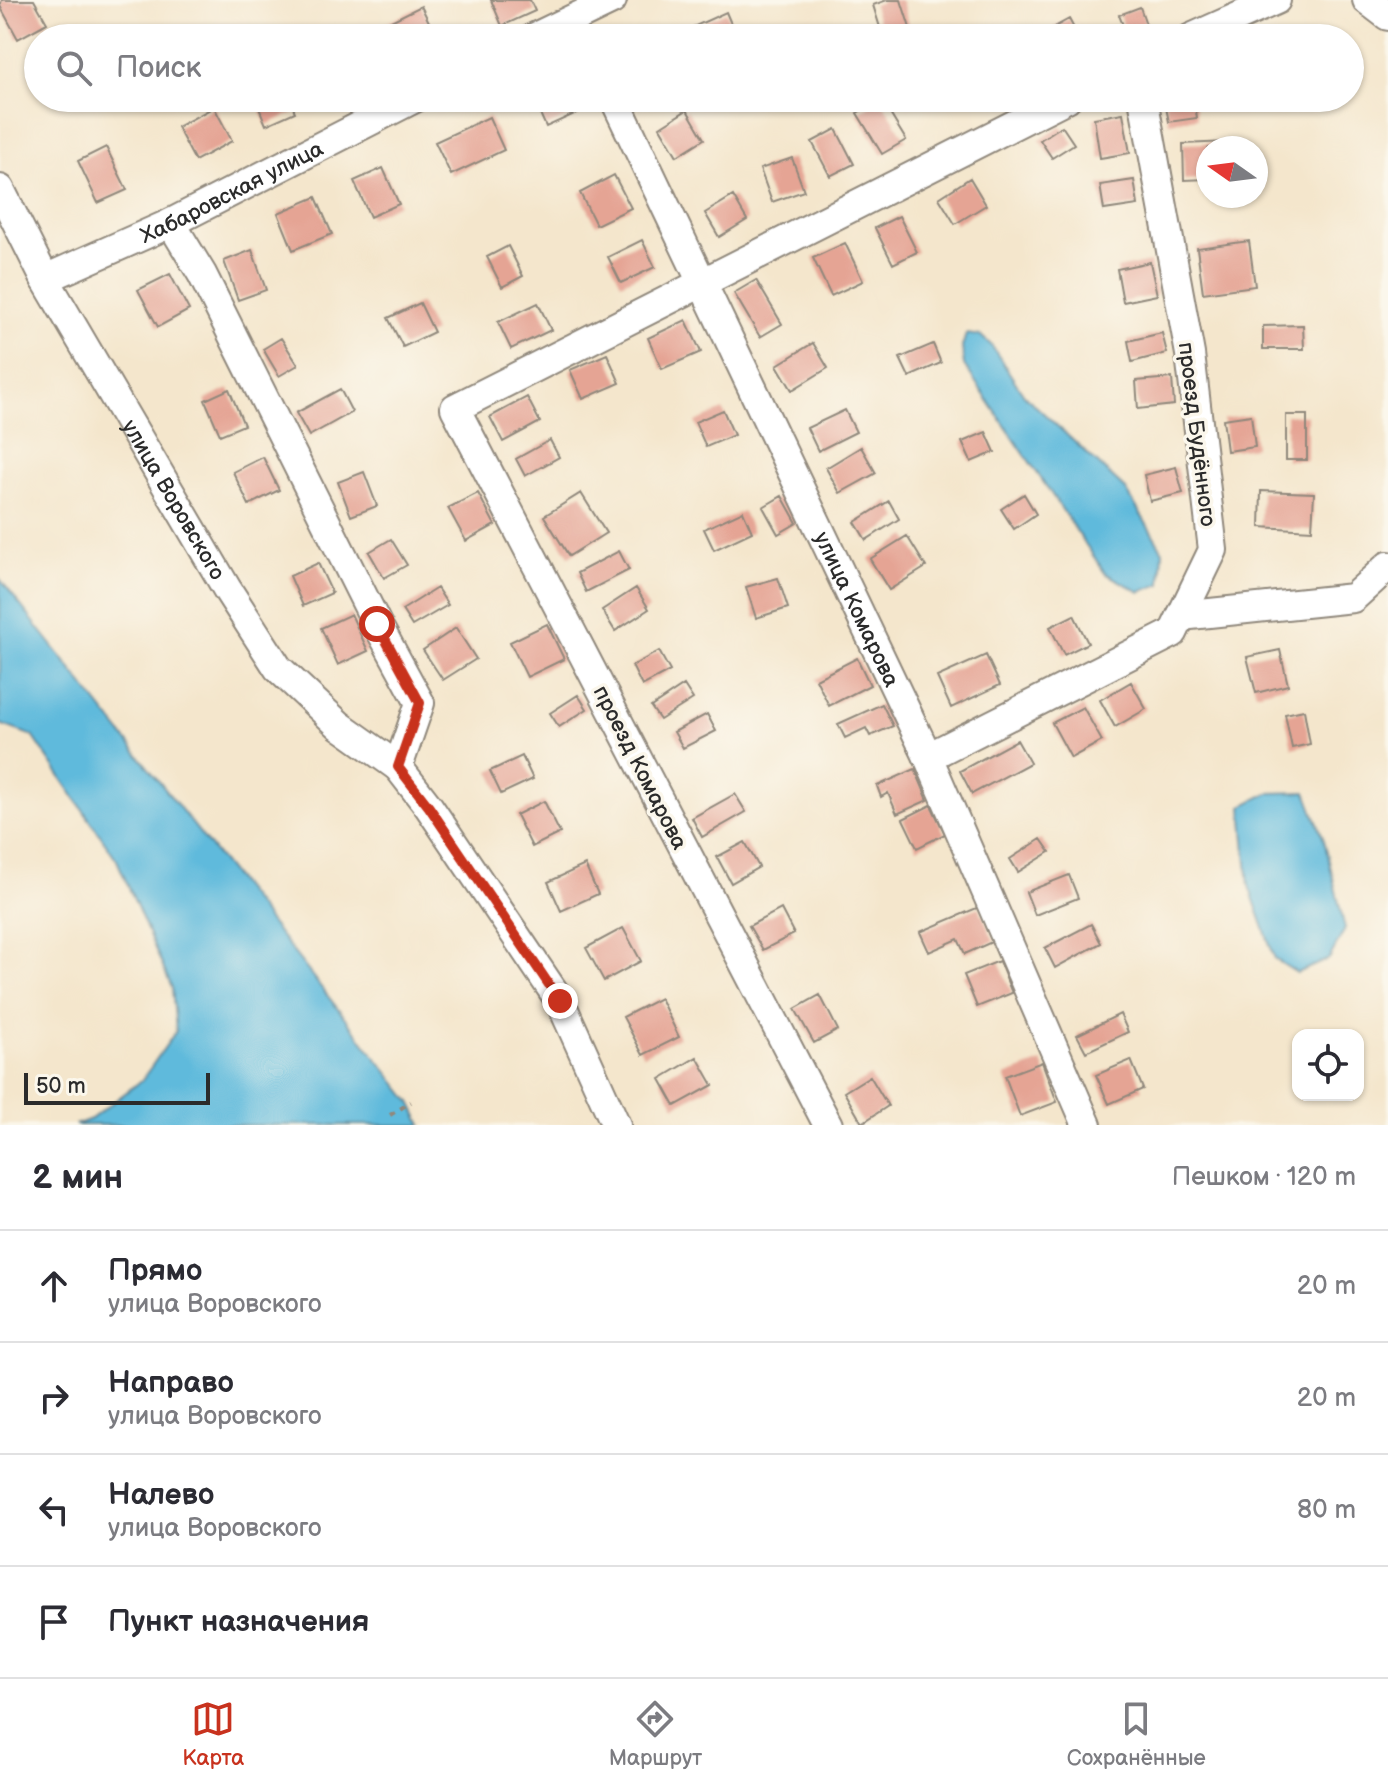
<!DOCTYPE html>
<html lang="ru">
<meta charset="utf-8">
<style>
:root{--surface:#fff;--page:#f2f2f3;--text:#2b2b33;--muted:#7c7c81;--line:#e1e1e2;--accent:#c8321e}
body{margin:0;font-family:"Balsamiq Sans",sans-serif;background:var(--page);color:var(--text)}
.controls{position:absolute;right:24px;bottom:24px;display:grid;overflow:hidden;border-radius:16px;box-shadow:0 2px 6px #0004}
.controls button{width:72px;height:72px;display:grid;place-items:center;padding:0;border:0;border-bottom:2px solid var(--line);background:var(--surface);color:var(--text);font:40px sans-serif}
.compass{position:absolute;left:1196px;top:136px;width:72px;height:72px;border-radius:50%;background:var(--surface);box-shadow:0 2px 6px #0004;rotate:284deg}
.scale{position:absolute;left:24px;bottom:20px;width:186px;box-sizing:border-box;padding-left:8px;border:4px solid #2b2b2b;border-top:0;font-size:22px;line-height:28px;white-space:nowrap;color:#2b2b2b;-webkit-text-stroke:6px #fbf7ec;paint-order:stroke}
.stop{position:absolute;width:24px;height:24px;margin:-18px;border:6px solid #c8321e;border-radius:50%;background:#fff}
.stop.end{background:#c8321e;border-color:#fff;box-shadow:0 2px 8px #0008}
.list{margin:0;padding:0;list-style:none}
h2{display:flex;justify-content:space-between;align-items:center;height:104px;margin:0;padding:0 32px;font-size:34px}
h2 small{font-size:26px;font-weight:400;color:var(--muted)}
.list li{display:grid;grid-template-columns:52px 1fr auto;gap:24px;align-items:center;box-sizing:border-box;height:112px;padding:0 32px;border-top:2px solid var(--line)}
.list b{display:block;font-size:30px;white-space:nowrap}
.list p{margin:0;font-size:26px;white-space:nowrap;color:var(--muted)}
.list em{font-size:26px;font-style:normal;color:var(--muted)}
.icon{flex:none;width:44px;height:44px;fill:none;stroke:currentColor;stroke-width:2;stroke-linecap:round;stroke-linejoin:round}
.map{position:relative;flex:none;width:1388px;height:1125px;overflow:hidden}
.search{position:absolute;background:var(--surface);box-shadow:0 2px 6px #0004;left:24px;right:24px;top:24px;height:88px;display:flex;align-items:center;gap:20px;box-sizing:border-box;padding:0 28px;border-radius:44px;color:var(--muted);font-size:30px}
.sheet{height:552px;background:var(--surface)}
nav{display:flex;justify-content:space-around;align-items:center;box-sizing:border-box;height:112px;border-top:2px solid var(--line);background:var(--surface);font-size:22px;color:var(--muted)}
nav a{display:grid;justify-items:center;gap:4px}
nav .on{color:var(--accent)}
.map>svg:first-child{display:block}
.water{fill:#5ebadc;stroke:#447284;stroke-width:2}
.building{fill:#e5a494}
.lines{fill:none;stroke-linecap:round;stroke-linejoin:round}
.minor-casing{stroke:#90887c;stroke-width:32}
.path{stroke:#90887c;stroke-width:4;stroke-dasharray:6 6;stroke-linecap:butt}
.minor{stroke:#fff;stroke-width:28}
.route{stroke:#c8321e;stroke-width:10}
.labels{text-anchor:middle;stroke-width:7;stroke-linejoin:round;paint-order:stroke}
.street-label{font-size:22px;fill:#2b2b2b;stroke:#fbf7ec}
</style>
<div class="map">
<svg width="1388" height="1125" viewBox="0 0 1388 1125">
<rect width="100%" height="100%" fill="#fbf7ec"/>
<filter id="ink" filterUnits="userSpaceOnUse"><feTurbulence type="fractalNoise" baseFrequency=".0125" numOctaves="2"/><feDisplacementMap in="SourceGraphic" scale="16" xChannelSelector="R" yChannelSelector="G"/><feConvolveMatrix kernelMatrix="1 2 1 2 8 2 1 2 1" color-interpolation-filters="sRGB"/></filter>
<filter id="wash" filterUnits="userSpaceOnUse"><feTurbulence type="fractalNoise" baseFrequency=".006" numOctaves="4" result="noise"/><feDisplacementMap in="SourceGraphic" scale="32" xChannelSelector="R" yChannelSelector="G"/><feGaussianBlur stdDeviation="1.8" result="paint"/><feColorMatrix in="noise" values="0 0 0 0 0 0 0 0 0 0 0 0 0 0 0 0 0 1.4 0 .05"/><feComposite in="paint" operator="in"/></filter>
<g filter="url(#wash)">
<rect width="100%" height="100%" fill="#f4e6cc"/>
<!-- water -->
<path class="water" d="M 966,334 L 981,336 L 991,345 L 1024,395 L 1126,490 L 1163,551 L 1161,584 L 1140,592 L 1105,573 L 964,365 L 962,347 Z
M 0,579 L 411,1102 L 422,1125 L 75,1125 L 91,1119 L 142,1080 L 176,1031 L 172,988 L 117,860 L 33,736 L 0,724 Z
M 1306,792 L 1324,840 L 1345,929 L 1329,959 L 1297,973 L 1275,959 L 1249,886 L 1242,806 L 1268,793 Z"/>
<g id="blocks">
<!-- building -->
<path class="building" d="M 2,0 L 34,0 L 47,23 L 18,39 L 0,6 Z
M 491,0 L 530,0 L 535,11 L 502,26 Z
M 887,0 L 901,0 L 910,28 L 883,37 L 873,5 Z
M 421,6 L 437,38 L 389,38 L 383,25 Z
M 1140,7 L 1148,30 L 1128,38 L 1119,15 Z
M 726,12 L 737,38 L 697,38 L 693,27 Z
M 1069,19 L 1079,38 L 1044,38 L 1042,34 Z
M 255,98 L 289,98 L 295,112 L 266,125 Z
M 533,98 L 573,98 L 579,112 L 546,127 Z
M 1164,98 L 1194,98 L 1197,118 L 1169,122 Z
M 881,99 L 906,140 L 882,154 L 857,113 Z
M 214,107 L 232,141 L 195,161 L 177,127 Z
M 687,110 L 704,139 L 677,156 L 660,127 Z
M 1123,113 L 1130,153 L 1100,158 L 1094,118 Z
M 489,117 L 504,150 L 451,175 L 435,142 Z
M 1062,126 L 1074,144 L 1052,158 L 1040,140 Z
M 836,129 L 854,164 L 830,176 L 812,142 Z
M 1228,142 L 1228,148 L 1208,148 L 1208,179 L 1184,180 L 1183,144 Z
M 106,147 L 127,190 L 98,203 L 78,161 Z
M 792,158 L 804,191 L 772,202 L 760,169 Z
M 383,168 L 399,204 L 370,217 L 354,181 Z
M 614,175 L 631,208 L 596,225 L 580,193 Z
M 970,178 L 986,205 L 955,224 L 939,198 Z
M 1134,180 L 1138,205 L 1104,210 L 1100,185 Z
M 733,196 L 747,220 L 719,237 L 705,213 Z
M 316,197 L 332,234 L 293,250 L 278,213 Z
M 899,216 L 917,252 L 893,264 L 875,228 Z
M 642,240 L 655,267 L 621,283 L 608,257 Z
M 1249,241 L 1255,286 L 1203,293 L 1197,248 Z
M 845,243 L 863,281 L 831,296 L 813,258 Z
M 508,246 L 523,276 L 502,287 L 487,257 Z
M 252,250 L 266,290 L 238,300 L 224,261 Z
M 1150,262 L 1157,295 L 1123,302 L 1117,269 Z
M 170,274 L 189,310 L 158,327 L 138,290 Z
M 756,280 L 782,324 L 760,337 L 734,293 Z
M 420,303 L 434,332 L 403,347 L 388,318 Z
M 538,303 L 551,330 L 511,349 L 498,322 Z
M 686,320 L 701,352 L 662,369 L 648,338 Z
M 1303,325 L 1304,349 L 1263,349 L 1263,326 Z
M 1162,333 L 1167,353 L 1132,362 L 1128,341 Z
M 281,338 L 298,365 L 279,376 L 263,349 Z
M 813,343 L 828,368 L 792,390 L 777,365 Z
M 933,344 L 941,363 L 909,377 L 900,358 Z
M 607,354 L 620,383 L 583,399 L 570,370 Z
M 1172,378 L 1174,405 L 1138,409 L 1136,381 Z
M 229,389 L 244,425 L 220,435 L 205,400 Z
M 340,389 L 352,412 L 309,436 L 296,413 Z
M 527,397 L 540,422 L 503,442 L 490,417 Z
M 723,410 L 734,435 L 706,447 L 695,422 Z
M 845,410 L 856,432 L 818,451 L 807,428 Z
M 1251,415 L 1255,447 L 1227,451 L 1223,419 Z
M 1286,415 L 1307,415 L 1307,460 L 1286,460 Z
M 986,432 L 995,452 L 971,462 L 962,442 Z
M 550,440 L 559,457 L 525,476 L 516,459 Z
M 861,447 L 876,473 L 840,493 L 826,468 Z
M 263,457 L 279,490 L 249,505 L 233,472 Z
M 1176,467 L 1183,493 L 1150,501 L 1144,475 Z
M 364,472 L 377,506 L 351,516 L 338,482 Z
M 1261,491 L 1314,493 L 1312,530 L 1260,527 Z
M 478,493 L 495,525 L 466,541 L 448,508 Z
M 581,493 L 606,533 L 569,556 L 544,516 Z
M 1024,494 L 1036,514 L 1014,529 L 1001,509 Z
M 782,496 L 797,523 L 778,534 L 763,507 Z
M 889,501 L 899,519 L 866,540 L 855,522 Z
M 743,511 L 752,532 L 714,550 L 704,529 Z
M 907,536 L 926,567 L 889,590 L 870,559 Z
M 391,539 L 407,565 L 384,578 L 369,552 Z
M 619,551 L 629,570 L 586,592 L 577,573 Z
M 318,563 L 332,593 L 303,606 L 290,576 Z
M 778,578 L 788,608 L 756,618 L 746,587 Z
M 437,588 L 448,605 L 412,626 L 402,610 Z
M 636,588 L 649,609 L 615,631 L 602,610 Z
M 351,614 L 368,651 L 338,665 L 321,628 Z
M 1074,615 L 1088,643 L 1064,655 L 1050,627 Z
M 547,624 L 564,659 L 527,677 L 510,642 Z
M 456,628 L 476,659 L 443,680 L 423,650 Z
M 1280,650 L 1288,685 L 1256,693 L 1247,657 Z
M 659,651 L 670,671 L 642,686 L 632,666 Z
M 986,655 L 1000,685 L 951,708 L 937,677 Z
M 857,658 L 870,685 L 829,706 L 816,679 Z
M 1131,682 L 1146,709 L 1115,727 L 1100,700 Z
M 684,685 L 693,699 L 660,720 L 651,707 Z
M 578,695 L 587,709 L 559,727 L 550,713 Z
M 882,704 L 893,726 L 870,736 L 866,728 L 845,738 L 838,724 Z
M 1083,707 L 1102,741 L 1071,758 L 1052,723 Z
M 1304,710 L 1310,744 L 1292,748 L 1285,714 Z
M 707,714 L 716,731 L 683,748 L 674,732 Z
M 1017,740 L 1030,763 L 972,794 L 960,771 Z
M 522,756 L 533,779 L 501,794 L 490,771 Z
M 915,769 L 928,800 L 897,814 L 888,793 L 881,797 L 877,786 Z
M 735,794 L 746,812 L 702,837 L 692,818 Z
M 544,801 L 560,833 L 532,847 L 516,815 Z
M 931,805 L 945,834 L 917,848 L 903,819 Z
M 1041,839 L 1050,852 L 1018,872 L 1010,859 Z
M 745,842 L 759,867 L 731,883 L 717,857 Z
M 585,865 L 598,894 L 561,911 L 548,882 Z
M 1069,875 L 1078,898 L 1035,915 L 1026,892 Z
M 979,907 L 994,941 L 965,954 L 958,939 L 929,952 L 920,932 Z
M 781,909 L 794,934 L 763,950 L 749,926 Z
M 1091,924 L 1101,943 L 1055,968 L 1045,948 Z
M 623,928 L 641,961 L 604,981 L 586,948 Z
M 999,961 L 1012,993 L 977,1007 L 964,975 Z
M 820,995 L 838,1030 L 814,1043 L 795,1009 Z
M 660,998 L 679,1037 L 643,1055 L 623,1017 Z
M 1120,1014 L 1128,1032 L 1086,1052 L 1077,1035 Z
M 697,1057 L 713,1085 L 675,1106 L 660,1079 Z
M 1131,1060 L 1143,1089 L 1109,1104 L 1096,1075 Z
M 1042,1062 L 1057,1102 L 1020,1116 L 1005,1076 Z
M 870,1076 L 888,1106 L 862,1123 L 844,1092 Z"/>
</g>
</g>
<g filter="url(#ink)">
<use href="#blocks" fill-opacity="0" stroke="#90887c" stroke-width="2"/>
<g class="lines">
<!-- minor casing -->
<g class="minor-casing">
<g id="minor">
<path d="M 1367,0 L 1388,16"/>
<path d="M 533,38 L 612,0"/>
<path d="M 1191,38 L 1276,0"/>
<path id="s1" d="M 614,98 L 928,757 L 1087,1125"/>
<path id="s2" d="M 0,189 L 45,279 L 227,589 L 278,668 L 339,725 L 398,767 L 429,807 L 560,1001 L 616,1125"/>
<path d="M 171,223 L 202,274 L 377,624 L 420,703 L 398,767"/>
<path id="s3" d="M 45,279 L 171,223 L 415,98"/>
<path d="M 1181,616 L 1353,598 L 1388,566"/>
<path d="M 928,757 L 1173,633 L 1213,550 L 1190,354 L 1143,98"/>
<path d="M 828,1125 L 455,408 L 1067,98"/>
</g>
</g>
<!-- path -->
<path class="path" d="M 390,1115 L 411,1102"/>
<!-- minor -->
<use href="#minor" class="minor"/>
</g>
</g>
<g class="lines" filter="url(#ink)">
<!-- route -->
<path class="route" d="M 377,624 L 420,703 L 398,767 L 429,807 L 560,1001"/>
</g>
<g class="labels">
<!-- street labels -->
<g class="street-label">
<text dy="8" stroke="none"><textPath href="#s3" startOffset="206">Хабаровская улица</textPath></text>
<text transform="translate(1198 434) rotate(83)" y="8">проезд Будённого</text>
<text dy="8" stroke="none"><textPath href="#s2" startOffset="356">улица Воровского</textPath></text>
<text dy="8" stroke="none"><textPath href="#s1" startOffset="566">улица Комарова</textPath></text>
<text transform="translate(641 767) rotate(63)" y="8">проезд Комарова</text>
</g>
</g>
</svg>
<div class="controls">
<button><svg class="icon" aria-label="locate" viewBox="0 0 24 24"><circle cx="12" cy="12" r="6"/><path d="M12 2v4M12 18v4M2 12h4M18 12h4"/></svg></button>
</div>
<svg class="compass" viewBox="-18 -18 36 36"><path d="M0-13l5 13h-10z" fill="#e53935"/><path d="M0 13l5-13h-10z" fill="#7c7c81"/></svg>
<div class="scale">50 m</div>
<div class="stop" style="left:377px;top:624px"></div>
<div class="stop end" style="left:560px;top:1001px"></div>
<div class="search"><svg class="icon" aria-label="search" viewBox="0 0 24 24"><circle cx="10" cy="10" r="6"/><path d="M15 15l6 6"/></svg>Поиск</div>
</div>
<section class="sheet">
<h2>2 мин<small>Пешком · 120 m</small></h2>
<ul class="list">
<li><svg class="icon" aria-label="ahead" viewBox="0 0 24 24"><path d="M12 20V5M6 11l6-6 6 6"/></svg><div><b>Прямо</b><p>улица Воровского</p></div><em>20 m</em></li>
<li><svg class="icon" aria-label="right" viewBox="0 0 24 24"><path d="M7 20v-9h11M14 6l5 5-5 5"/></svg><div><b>Направо</b><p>улица Воровского</p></div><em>20 m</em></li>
<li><svg class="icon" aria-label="left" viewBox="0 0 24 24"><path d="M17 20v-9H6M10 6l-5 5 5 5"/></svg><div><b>Налево</b><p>улица Воровского</p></div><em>80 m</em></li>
<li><svg class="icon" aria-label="arrive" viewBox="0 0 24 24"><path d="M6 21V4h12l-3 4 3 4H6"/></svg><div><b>Пункт назначения</b></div></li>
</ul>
</section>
<nav>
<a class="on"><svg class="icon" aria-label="map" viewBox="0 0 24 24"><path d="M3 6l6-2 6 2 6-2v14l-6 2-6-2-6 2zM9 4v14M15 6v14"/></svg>Карта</a>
<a><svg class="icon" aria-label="directions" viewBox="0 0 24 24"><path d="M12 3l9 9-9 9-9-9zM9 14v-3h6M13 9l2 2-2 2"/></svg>Маршрут</a>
<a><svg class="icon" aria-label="saved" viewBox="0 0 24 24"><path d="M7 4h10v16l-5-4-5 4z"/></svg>Сохранённые</a>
</nav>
